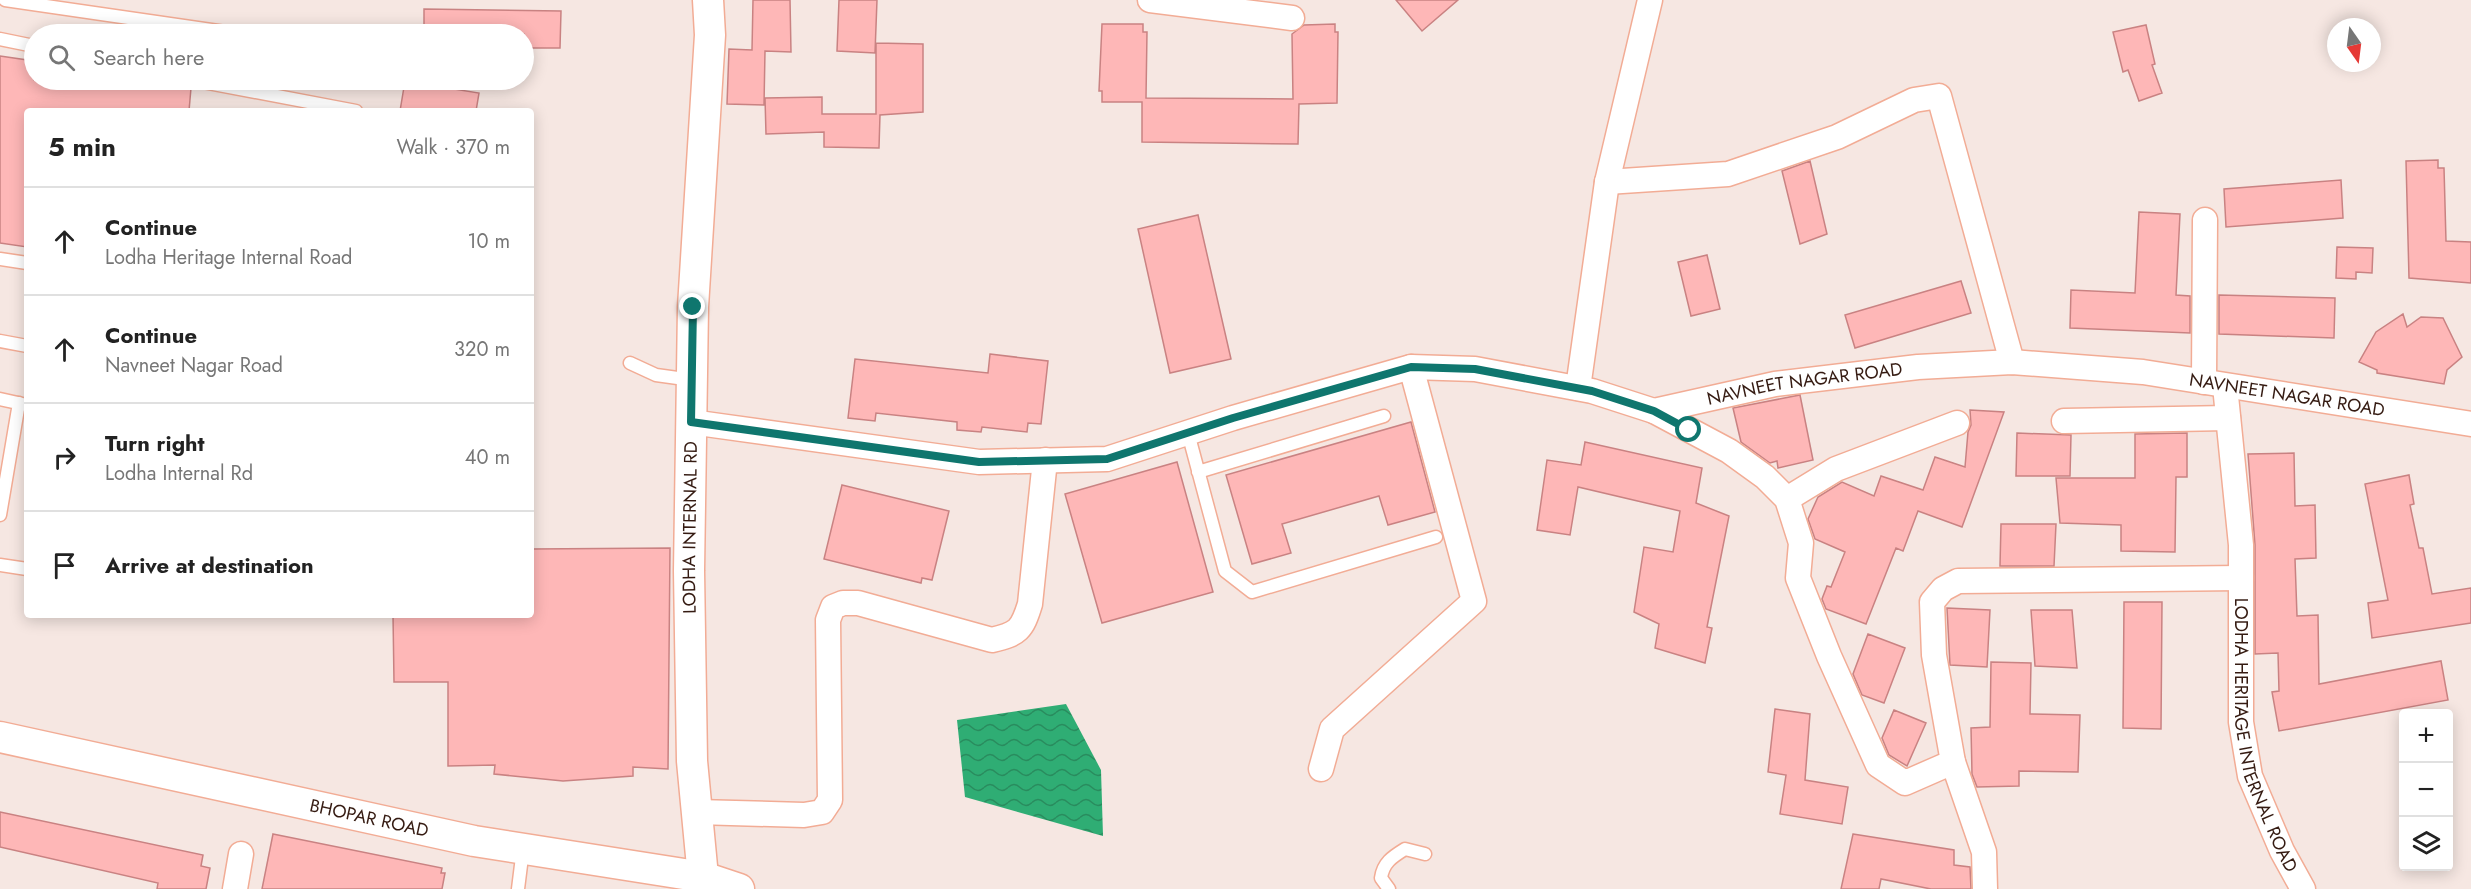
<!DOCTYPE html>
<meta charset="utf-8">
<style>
:root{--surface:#fff;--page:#f6f6f6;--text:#222;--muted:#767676;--line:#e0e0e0}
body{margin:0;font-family:Jost,sans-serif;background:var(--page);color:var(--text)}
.controls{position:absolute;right:18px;bottom:18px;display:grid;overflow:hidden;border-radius:6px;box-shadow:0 3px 15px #0003}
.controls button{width:54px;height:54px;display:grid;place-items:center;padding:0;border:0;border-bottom:2px solid var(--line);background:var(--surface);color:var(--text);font:30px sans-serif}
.compass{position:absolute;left:2327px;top:18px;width:54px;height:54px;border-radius:50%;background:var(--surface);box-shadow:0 3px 15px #0003;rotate:166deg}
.stop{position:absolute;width:18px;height:18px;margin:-14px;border:4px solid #0f766e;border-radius:50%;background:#fff}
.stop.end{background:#0f766e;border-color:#fff;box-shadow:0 2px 6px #0008}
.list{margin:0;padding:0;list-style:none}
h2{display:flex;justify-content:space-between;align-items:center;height:78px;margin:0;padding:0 24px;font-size:26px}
h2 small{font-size:20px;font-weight:400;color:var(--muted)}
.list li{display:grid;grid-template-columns:39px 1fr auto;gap:18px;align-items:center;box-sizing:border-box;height:108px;padding:0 24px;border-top:2px solid var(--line)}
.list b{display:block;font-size:22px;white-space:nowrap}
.list p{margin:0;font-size:20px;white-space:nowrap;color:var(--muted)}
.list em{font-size:20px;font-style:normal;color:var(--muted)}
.icon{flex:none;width:33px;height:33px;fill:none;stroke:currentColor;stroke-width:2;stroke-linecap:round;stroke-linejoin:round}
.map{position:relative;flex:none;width:2471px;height:889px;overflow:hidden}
.search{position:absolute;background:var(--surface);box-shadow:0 3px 15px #0003;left:24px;top:24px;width:510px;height:66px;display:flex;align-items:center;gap:15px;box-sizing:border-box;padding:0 21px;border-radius:33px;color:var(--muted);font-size:22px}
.panel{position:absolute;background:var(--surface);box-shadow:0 3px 15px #0003;left:24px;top:108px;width:510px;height:510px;border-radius:6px}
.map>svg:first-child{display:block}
.water{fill:url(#water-waves)}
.building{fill:#feb7b7;stroke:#c98282;stroke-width:1.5}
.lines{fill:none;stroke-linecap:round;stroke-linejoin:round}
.service-casing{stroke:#f2ac95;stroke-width:15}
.minor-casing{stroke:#f2ac95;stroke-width:27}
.tertiary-casing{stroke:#f2ac95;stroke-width:33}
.service{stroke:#fff;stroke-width:12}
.minor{stroke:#fff;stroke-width:24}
.tertiary{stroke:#fff;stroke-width:30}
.route{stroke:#0f766e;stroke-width:8}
.labels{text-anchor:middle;stroke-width:4.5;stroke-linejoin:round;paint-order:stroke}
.street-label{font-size:18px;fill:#351b12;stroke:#f6e7e2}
</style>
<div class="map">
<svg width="2471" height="889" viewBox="0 0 2471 889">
<defs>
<pattern id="water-waves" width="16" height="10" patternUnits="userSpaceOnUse" patternTransform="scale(1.5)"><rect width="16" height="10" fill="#2fad74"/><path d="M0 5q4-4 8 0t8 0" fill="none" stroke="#298c5e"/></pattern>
</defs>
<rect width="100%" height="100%" fill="#f6e7e2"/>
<!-- water -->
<path class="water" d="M 1066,704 L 1101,770 L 1103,836 L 965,797 L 957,720 Z"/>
<!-- building -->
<path class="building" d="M 753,0 L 790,0 L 791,52 L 765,51 L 764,105 L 727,104 L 729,49 L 752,50 Z
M 839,0 L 877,0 L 875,53 L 837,51 Z
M 1396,0 L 1458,0 L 1422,31 Z
M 424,9 L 561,11 L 560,48 L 524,48 L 524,34 L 424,34 Z
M 1102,24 L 1143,24 L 1143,32 L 1147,32 L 1146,98 L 1293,99 L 1292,34 L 1304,25 L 1335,24 L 1335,32 L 1338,32 L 1337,103 L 1299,104 L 1298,144 L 1142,142 L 1142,102 L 1102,102 L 1102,91 L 1099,91 Z
M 2146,25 L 2155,64 L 2152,65 L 2162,93 L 2139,101 L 2128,70 L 2123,72 L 2113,32 Z
M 876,43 L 923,44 L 923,112 L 880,115 L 879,148 L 824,147 L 824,132 L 766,134 L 765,98 L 822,97 L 822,114 L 876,114 Z
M 0,56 L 34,61 L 34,80 L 155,80 L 185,84 L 191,88 L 189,111 L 27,111 L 27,247 L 0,243 Z
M 405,81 L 479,93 L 476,111 L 400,111 Z
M 2438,160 L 2438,168 L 2444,168 L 2446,241 L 2471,242 L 2471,283 L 2409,278 L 2406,161 Z
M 1810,161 L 1827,234 L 1800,244 L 1782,171 Z
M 2341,180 L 2343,218 L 2226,227 L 2224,189 Z
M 2139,212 L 2180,214 L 2176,295 L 2190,296 L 2190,333 L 2070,328 L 2071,290 L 2135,293 Z
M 1198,215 L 1231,359 L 1170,373 L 1138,229 Z
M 2337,247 L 2373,248 L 2372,273 L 2356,272 L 2356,279 L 2336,278 Z
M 1707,255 L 1720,309 L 1691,316 L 1678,262 Z
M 1961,281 L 1971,313 L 1855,348 L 1845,315 Z
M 2219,295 L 2335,298 L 2334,338 L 2219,334 Z
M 2403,314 L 2407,327 L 2421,317 L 2443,318 L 2462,357 L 2447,370 L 2444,384 L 2377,373 L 2377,370 L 2359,362 L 2376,332 Z
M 990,354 L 1048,361 L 1041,424 L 1028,423 L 1027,432 L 982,427 L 981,432 L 957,430 L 957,422 L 876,413 L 875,421 L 848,418 L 855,359 L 988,373 Z
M 1800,395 L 1813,460 L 1778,468 L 1777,461 L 1770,463 L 1741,442 L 1733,408 Z
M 1970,410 L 2004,412 L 1962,527 L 1918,511 L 1903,551 L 1896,548 L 1866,624 L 1826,609 L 1822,599 L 1827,586 L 1831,587 L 1845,552 L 1815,539 L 1808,519 L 1818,497 L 1842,482 L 1874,496 L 1881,476 L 1923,490 L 1935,457 L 1965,467 L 1968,432 L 1971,425 Z
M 1411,422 L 1435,512 L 1388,525 L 1379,496 L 1282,524 L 1291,553 L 1252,564 L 1226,475 Z
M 2017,433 L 2071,435 L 2070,476 L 2016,476 Z
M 2187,433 L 2187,477 L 2176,477 L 2175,552 L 2121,551 L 2121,525 L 2060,523 L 2056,478 L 2135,478 L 2135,434 Z
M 1585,442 L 1702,468 L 1696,503 L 1729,516 L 1707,627 L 1712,628 L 1705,663 L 1655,648 L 1659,624 L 1634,612 L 1644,547 L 1673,552 L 1680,511 L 1578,487 L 1570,535 L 1537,530 L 1547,460 L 1581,465 Z
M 2294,453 L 2295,506 L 2315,505 L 2316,558 L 2295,559 L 2297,616 L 2318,615 L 2319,684 L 2441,661 L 2448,700 L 2279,731 L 2272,692 L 2279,691 L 2278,653 L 2255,654 L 2255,545 L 2248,454 Z
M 1177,462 L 1213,592 L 1102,623 L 1065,494 Z
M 2409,475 L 2414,504 L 2410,505 L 2419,548 L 2423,548 L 2432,594 L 2471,588 L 2471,623 L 2372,638 L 2368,603 L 2388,600 L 2365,484 Z
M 842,485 L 949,511 L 932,580 L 922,578 L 921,583 L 824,559 Z
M 2001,524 L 2056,524 L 2054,566 L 2000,566 Z
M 670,548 L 668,769 L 633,767 L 633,776 L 563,781 L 494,774 L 495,765 L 448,766 L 448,682 L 394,682 L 393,615 L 531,615 L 531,549 Z
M 2124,602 L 2162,602 L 2161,729 L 2123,728 Z
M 1947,608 L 1990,610 L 1987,667 L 1950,665 Z
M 2031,610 L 2072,610 L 2077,668 L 2035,666 Z
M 1868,634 L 1905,648 L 1884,703 L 1862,695 L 1853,674 Z
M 1991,662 L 2031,663 L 2030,714 L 2080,715 L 2078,772 L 2019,771 L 2019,786 L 1977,787 L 1972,774 L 1971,728 L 1990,727 Z
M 1775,709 L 1810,714 L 1805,780 L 1848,787 L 1842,824 L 1780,814 L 1786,775 L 1768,772 Z
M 1894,710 L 1926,723 L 1907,766 L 1889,755 L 1882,738 Z
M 0,812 L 203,855 L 201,866 L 210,868 L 206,889 L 157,889 L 158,883 L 0,847 Z
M 273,834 L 442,868 L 441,873 L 445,873 L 442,889 L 262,889 Z
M 1853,834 L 1954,850 L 1954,865 L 1970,867 L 1971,889 L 1931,889 L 1881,879 L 1879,889 L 1841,889 Z"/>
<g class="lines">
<!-- service casing -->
<g class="service-casing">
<path id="service" d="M 5,0 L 239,34
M 0,39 L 34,46
M 192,80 L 356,111
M 254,91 L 256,80
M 0,259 L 27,263
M 0,341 L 27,346
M 630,363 L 656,375 L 692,380
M 0,399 L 27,405
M 1188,433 L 1225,571 L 1252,592 L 1436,537
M 1198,472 L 1384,416
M 0,515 L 19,403
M 0,565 L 27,569
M 518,889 L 523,849
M 1389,889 L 1381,878 C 1383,863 1392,857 1405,849 L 1425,854"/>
</g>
<!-- minor casing -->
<g class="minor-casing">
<g id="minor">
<path d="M 1150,0 L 1292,18"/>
<path d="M 1607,182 L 1728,174 L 1837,137 L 1914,100 L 1939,96 L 2012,362"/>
<path d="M 2204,382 L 2205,220"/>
<path id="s1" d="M 2225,386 L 2241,545 L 2241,722 L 2250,776 L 2282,851 L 2303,889"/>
<path d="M 1578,388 L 1607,182 L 1650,0"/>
<path d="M 1654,411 L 1729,451 L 1765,477 L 1787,499 L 1801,543 L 1798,578 L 1829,656 L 1878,765 L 1905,783 L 1953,762 L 1934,655 L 1932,602 L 1943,589 L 1958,581 L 2241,578"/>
<path d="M 2064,421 L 2228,418"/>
<path id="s2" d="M 691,422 L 979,462 L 1107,459 L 1233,418 L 1411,367 L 1475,369 L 1592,391 L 1654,411 L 1775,384 L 1918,367 L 2012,362 L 2143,372 L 2471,424"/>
<path d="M 1787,499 L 1836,469 L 1957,423"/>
<path d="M 1953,762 L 1984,852 L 1985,889"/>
<path d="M 1321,769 L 1332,729 L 1474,601 L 1411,367"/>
<path d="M 697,812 L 804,815 L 822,812 L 830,800 L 828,620 L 833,607 L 843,603 L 858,603 L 992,640 C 1018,634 1022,630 1030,604 L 1045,460"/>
<path d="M 235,889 L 241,854"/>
</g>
</g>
<!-- tertiary casing -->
<g class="tertiary-casing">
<g id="tertiary">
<path id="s3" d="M 0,737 L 474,841 L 703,877 L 739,889"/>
<path id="s4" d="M 703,877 L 692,761 L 689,571 L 693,307 L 710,35 L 708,0"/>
</g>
</g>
<!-- service -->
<use href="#service" class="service"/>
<!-- minor -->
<use href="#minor" class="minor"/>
<!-- tertiary -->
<use href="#tertiary" class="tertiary"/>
</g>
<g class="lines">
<!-- route -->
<path class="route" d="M 693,307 L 691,422 L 979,462 L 1107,459 L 1233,418 L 1411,367 L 1475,369 L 1592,391 L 1654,411 L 1689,430"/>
</g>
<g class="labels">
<!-- street labels -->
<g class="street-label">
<text dy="6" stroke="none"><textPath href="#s2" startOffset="1138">NAVNEET NAGAR ROAD</textPath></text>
<text dy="6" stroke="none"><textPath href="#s2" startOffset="1624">NAVNEET NAGAR ROAD</textPath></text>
<text dy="6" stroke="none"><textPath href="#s4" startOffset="350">LODHA INTERNAL RD</textPath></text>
<text dy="6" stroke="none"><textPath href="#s1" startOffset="354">LODHA HERITAGE INTERNAL ROAD</textPath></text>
<text dy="6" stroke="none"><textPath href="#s3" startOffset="378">BHOPAR ROAD</textPath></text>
</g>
</g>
</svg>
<div class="controls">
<button>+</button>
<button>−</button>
<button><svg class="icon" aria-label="layers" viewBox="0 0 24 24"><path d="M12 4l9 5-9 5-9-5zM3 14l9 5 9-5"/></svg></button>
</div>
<svg class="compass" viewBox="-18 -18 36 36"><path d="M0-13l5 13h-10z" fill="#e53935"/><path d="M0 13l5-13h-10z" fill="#767676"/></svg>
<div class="stop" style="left:1689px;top:430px"></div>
<div class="stop end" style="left:693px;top:307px"></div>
<div class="search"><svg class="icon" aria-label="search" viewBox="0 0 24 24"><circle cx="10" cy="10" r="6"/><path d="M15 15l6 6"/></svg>Search here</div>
<section class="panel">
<h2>5 min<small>Walk · 370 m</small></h2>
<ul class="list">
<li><svg class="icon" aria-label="ahead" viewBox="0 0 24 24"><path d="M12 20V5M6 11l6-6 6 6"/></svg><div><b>Continue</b><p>Lodha Heritage Internal Road</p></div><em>10 m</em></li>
<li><svg class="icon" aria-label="ahead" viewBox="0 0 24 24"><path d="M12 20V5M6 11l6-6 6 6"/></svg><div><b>Continue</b><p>Navneet Nagar Road</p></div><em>320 m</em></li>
<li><svg class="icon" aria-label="right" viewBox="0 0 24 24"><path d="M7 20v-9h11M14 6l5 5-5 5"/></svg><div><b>Turn right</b><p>Lodha Internal Rd</p></div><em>40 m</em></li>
<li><svg class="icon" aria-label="arrive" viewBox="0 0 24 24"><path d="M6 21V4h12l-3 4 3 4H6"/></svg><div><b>Arrive at destination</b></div></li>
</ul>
</section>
</div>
